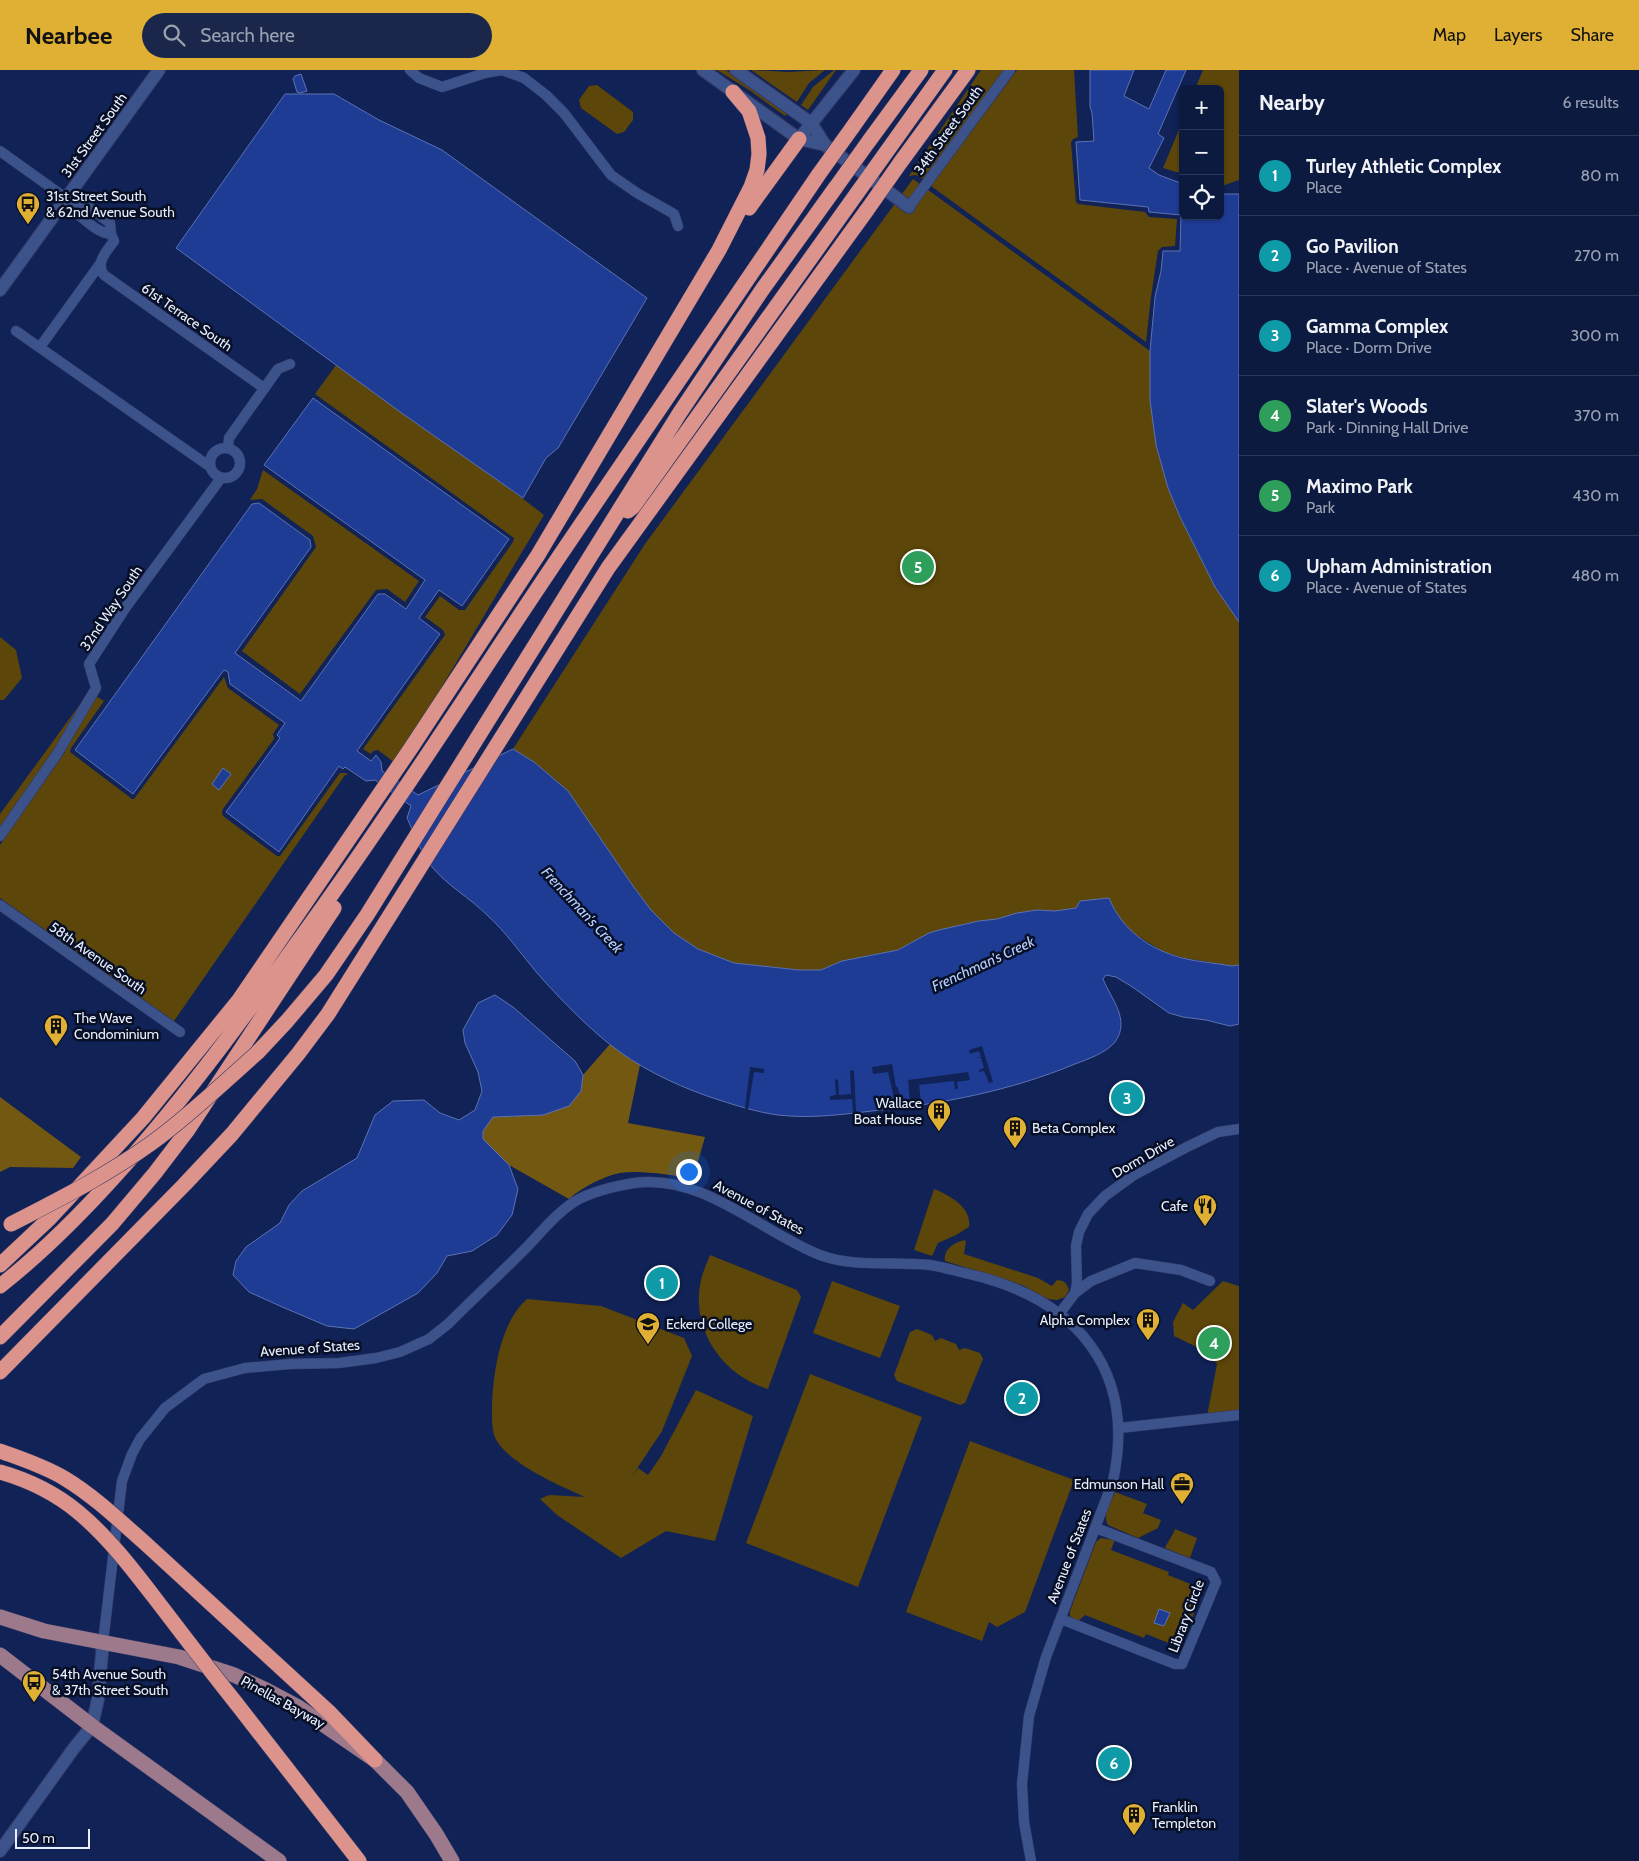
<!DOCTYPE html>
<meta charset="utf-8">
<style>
:root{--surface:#0c1a40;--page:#1a274b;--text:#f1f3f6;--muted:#9aa1b1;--line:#2c3859;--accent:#e0b034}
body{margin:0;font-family:Cabin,sans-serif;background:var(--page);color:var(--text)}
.controls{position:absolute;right:15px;top:15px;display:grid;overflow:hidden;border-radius:8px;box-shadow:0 1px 4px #0004}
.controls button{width:45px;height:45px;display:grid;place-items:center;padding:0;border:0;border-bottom:1px solid var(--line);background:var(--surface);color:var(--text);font:25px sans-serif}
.scale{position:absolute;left:15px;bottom:12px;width:75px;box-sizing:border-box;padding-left:5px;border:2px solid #e9effd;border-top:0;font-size:14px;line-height:18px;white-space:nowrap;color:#e9effd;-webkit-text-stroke:4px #060f25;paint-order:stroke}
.you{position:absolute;left:688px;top:1101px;width:18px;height:18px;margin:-12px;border:4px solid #fff;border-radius:50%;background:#1a73e8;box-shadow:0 0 0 8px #1a73e833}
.badge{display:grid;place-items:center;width:32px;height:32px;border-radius:50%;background:var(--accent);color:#fff;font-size:16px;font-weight:700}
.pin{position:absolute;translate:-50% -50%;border:2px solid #fff;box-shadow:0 1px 5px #0006}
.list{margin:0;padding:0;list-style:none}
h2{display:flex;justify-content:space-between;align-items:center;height:65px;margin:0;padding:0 20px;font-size:21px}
h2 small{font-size:16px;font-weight:400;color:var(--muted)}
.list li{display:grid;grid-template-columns:32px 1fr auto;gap:15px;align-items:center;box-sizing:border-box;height:80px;padding:0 20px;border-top:1px solid var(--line)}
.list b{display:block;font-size:19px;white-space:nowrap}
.list p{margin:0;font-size:16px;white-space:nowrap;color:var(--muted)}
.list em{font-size:16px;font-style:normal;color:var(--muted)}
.icon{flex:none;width:28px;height:28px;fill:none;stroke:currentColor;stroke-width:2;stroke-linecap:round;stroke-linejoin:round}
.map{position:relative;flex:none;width:1239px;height:1791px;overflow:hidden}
header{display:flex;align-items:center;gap:30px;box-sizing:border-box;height:70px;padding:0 25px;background:var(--accent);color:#111}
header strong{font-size:24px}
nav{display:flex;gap:28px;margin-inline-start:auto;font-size:18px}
.search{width:350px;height:45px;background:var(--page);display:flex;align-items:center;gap:12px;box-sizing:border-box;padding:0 18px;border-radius:28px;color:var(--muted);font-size:19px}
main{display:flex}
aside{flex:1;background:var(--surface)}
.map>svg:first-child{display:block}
.green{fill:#5d4609}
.forest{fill:#735811}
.water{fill:#1f3c95;stroke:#5c72b4}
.pier{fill:#102256}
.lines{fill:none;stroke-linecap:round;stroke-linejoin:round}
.minor-casing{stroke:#353964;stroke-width:11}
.tertiary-casing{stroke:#353964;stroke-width:14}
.primary-casing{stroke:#353964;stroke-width:16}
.motorway-casing{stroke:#353964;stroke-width:16}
.minor{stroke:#3b528b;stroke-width:10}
.tertiary{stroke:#3b528b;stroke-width:12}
.primary{stroke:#9c798b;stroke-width:15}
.motorway{stroke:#dc938b;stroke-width:15}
.motorway-bridge-casing{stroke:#353964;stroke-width:16;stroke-linecap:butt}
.motorway-bridge{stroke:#dc938b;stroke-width:15}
.labels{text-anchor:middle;stroke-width:5;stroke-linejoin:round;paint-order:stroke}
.street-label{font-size:14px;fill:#e9effd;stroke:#060f25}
.poi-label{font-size:14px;fill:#e9effd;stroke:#060f25;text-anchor:start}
.water-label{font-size:15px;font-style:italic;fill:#b7cdfe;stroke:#060f25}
</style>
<header>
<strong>Nearbee</strong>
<div class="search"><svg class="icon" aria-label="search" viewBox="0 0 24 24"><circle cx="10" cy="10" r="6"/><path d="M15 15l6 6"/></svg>Search here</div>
<nav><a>Map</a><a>Layers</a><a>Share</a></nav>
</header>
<main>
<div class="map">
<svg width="1239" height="1791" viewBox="0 0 1239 1791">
<rect width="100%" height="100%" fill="#102256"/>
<!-- green -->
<path class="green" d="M 717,0 L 726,0 L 787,44 L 785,46 L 749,20 Z
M 751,0 L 789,2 L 825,0 L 809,13 L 797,32 Z
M 834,0 L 836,0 L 808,40 L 801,35 L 813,17 Z
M 981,0 L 1004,0 L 923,109 L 916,105 L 909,106 L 898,122 Z
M 1017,0 L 1074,0 L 1078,67 L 1073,69 L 1071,73 L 1076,132 L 1078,134 L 1145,142 L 1149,147 L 1177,149 L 1175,176 L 1162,177 L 1158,181 L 1151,227 L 1146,272 L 931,116 Z
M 1203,0 L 1239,0 L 1239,110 L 1222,116 L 1220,116 L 1220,19 L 1195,19 Z
M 597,15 L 633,42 L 633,50 L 624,62 L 617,64 L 581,38 L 579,30 L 589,16 Z
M 1183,50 L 1183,104 L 1163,98 Z
M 913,109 L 1150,281 L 1150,330 L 1156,375 L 1168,418 L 1180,447 L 1215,517 L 1239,552 L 1239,895 L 1233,896 L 1184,888 L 1164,882 L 1128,860 L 1112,837 L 1102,829 L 1080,831 L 1076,838 L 1055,841 L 1037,840 L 1017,843 L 997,849 L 969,853 L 929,863 L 898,880 L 842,891 L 821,900 L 799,900 L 734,893 L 698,879 L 674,863 L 651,840 L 633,816 L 568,721 L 534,692 L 513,679 L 645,474 Z
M 336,295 C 405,346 477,392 544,445 L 412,667 L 395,693 L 378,680 L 373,681 L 371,684 L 363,679 L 445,565 L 443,560 L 425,547 L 440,526 L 459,540 L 465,540 L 513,472 L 514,468 L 315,324 Z
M 263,400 L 419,511 L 405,532 L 387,519 L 376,520 L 300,624 L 242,581 L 316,477 L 313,466 L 262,429 L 250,430 L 257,419 Z
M 0,567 L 16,580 L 22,608 L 4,630 L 0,630 Z
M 224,607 L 228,618 L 279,655 L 273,664 L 274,669 L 223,739 L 222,742 L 223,746 L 277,786 L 280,786 L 340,703 L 346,703 L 348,705 L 345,705 L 174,951 L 0,828 L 0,775 L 65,682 L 57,677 L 0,757 L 0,744 L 89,622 L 104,631 L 71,678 L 70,682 L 132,729 L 134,729 Z
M 934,1119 C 949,1125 972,1137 969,1157 L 956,1165 L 938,1173 L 932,1186 L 914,1180 Z
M 964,1170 L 966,1171 L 964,1184 L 1038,1208 L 1052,1216 L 1057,1210 L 1063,1211 L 1067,1215 L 1069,1220 L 1065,1227 L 1057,1230 L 1048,1229 L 1022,1215 L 945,1191 C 943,1179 954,1173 964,1170 Z
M 710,1185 L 797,1220 L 801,1227 L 768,1319 C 722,1305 690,1259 701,1210 C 703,1201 707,1193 710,1185 Z
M 832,1211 L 900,1236 L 880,1288 L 813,1263 Z
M 1223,1211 L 1239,1216 L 1239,1344 L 1207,1346 L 1217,1294 L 1205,1281 L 1174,1266 L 1173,1252 L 1183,1233 L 1193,1240 Z
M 527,1229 L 601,1236 L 684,1268 L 692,1286 L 662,1361 L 630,1409 L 638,1398 L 648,1405 L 661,1386 L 696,1320 L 753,1346 L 715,1471 L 666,1461 L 621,1488 L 557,1445 L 540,1429 L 549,1425 L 585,1427 C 558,1415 516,1397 498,1373 C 492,1364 492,1353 492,1343 C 492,1309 499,1253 527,1229 Z
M 917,1259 L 932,1265 L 935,1271 L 941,1268 L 956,1274 L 959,1280 L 965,1278 L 980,1283 L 983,1289 L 965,1333 L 960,1335 L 897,1311 L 894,1305 L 910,1262 Z
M 810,1304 L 922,1347 L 858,1517 L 746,1473 Z
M 970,1371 L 1074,1410 L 1025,1542 L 997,1557 L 989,1552 L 982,1571 L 906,1542 Z
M 1115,1422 L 1147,1434 L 1143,1443 L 1161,1450 L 1158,1458 L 1138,1468 L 1108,1455 C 1102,1445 1111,1432 1115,1422 Z
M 1175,1459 L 1197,1468 L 1190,1488 L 1165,1478 C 1168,1471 1172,1467 1175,1459 Z
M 1101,1468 L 1113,1470 L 1114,1472 L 1111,1480 L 1169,1502 L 1168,1505 L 1203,1519 L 1181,1578 L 1146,1564 L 1144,1568 L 1085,1545 L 1077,1552 L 1070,1546 L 1070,1541 L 1096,1472 Z"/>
<!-- forest -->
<path class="forest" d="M 610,974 L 640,995 L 628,1053 L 705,1067 L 693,1109 C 671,1105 642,1100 620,1103 C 604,1106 581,1118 569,1129 L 509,1095 L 483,1069 L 482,1061 L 493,1047 L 543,1045 L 581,1021 L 583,1005 Z
M 0,1027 L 81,1087 L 73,1098 L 10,1097 L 0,1102 Z"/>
<!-- water -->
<path class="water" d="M 1090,0 L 1134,0 L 1124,26 L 1149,39 L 1166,0 L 1186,0 L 1158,64 L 1164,68 L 1149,98 L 1159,105 L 1183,114 L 1183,146 L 1220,146 L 1220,124 L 1239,124 L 1239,552 L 1215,517 L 1180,447 L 1168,418 L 1156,375 L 1150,330 L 1150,281 L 1155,227 L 1161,201 L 1163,181 L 1180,181 L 1181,145 L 1149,142 L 1148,137 L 1080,130 L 1076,72 L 1094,71 L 1092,43 L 1090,37 Z
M 301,4 L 307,21 L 300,23 L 297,22 L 293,9 L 295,6 Z
M 285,24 L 334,24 L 379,50 L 442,80 L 647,228 L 558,378 L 546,388 L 523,428 L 403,344 L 176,178 Z
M 313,328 L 509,469 L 462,536 L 439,520 L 419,548 L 440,564 L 357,681 L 371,691 L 376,685 L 381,692 L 382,701 L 418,725 L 513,679 L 534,692 L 568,721 L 633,816 L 651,840 L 674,863 L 698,879 L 734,893 L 799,900 L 821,900 L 842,891 L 898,880 L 929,863 L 939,860 L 979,851 L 997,849 L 1017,843 L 1037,840 L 1055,841 L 1076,838 L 1080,831 L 1109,828 C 1122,860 1149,879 1182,888 C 1198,892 1216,893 1232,896 L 1239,895 L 1239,954 L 1230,956 L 1206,950 L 1183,947 L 1169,943 L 1131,916 L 1116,907 L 1106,905 L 1103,909 C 1111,929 1131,950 1115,972 C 1106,983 1088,989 1075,994 C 1010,1021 942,1034 872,1041 C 846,1044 815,1048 790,1046 C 766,1045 741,1037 719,1030 C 685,1019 649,1003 620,982 C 593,963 560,929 538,904 C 521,884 506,862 487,845 C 470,828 448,816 432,797 C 422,786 414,763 407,748 L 411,736 L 375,710 L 366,711 L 345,697 L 343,699 L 339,696 L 279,782 L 226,742 L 280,668 L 277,665 L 285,653 L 230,614 L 228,602 L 224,600 L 133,724 L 75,680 L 252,434 L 259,433 L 310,470 L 311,477 L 235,583 L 301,631 L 378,524 L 385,524 L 406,539 L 425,510 L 264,395 Z
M 223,698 L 231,704 L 219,720 L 212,714 Z
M 495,925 L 513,937 L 575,991 L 583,1005 L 581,1021 L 569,1036 L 543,1045 L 493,1047 L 483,1061 L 483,1069 L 509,1095 L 518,1119 L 512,1145 L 497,1165 L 472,1181 L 447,1186 L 437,1203 L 418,1223 L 354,1259 L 327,1256 L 280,1236 L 249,1222 L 233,1205 L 236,1191 L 246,1177 L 280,1153 L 289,1135 L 302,1121 L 357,1088 L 375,1045 L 393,1031 L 424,1030 L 440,1043 L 459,1050 L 475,1040 L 482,1021 L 478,1002 L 465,973 L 463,960 L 478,933 Z
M 1159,1539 L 1170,1543 L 1164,1556 L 1154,1553 Z"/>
<!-- pier -->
<path class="pier" d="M 982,976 L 993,1012 L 989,1013 L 984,1001 L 979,1002 L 979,1000 L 984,998 L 981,988 L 976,988 L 981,987 L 979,981 L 970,984 L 969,980 Z
M 892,994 L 896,1017 L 897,1016 L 902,1030 L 895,1032 L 888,1002 L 873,1004 L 872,997 Z
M 750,997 L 764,999 L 764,1003 L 754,1002 L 748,1039 L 745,1039 Z
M 854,1000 L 856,1042 L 853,1042 L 852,1029 L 830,1030 L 830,1026 L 836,1025 L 835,1010 L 838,1009 L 839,1025 L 851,1024 L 850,1001 Z
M 968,1002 L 970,1010 L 957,1012 L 958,1019 L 955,1019 L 954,1011 L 919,1015 L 921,1031 L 910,1032 L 908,1010 Z"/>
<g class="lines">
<!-- minor casing -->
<g class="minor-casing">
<path id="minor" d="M 410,0 L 419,8 L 442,17 L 485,3 L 502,0 L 524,8 L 546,25 L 564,43 L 611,105 L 637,123 L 674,144 L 678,156
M 0,81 L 74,134 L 75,142 C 86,150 97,163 111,164 L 110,153 L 82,132 L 74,134
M 909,137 L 1010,0
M 111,164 L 114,171 C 106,182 95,193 104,205 L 264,318
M 16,261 L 209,396
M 40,277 L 100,194
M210 393a15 15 0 1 1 30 0a15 15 0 1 1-30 0Z
M 228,378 L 229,368 L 278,299 L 290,294
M 0,766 L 57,684 L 96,618 L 89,594 L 126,537 L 221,408
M 0,835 L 180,962
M 1075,1223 L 1077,1213 L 1076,1176 L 1079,1162 L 1088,1144 L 1105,1126 L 1134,1105 L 1187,1077 L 1218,1062 L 1239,1059
M 1060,1243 L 1075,1223 L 1091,1211 L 1135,1193 L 1181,1200 L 1210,1211
M 1119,1358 L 1239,1345
M 1061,1549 L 1175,1594 L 1182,1594 L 1216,1512 L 1211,1502 L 1096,1458
M 103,1572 L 122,1411 L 132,1384 L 140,1369 L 165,1338 L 204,1309 L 245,1298 L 290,1294 L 339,1293 L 376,1288 L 400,1282 L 429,1269 L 448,1254 C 474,1228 501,1203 527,1177 C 542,1161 559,1140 579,1129 C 595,1121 616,1116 634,1113 C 702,1103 761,1162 820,1185 C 855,1198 894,1191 930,1195 C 943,1197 956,1201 969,1204 C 1076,1229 1137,1299 1113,1411 L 1046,1587 L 1029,1646 L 1022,1714 L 1024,1752 L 1031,1791"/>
</g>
<!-- tertiary casing -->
<g class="tertiary-casing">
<path id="tertiary" d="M 703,0 L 799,69 L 825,75 L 909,137
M 736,0 L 811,53 L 825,75
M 799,69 L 854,0
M 0,220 L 159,0
M 0,1781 L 74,1678 L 92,1656 L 98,1629 L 103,1572"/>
</g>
<!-- primary casing -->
<g class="primary-casing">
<path id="primary" d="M 0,1547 L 44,1561 L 179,1587 L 234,1605 L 264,1619 L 298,1637 L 375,1690 L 407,1722 L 436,1764 L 452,1791
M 0,1585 L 92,1656 L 279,1791"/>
</g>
<!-- motorway casing -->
<g class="motorway-casing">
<path id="motorway" d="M 852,58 L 893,0
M 869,71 L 921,0
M 900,93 L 968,0
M 749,138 L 799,69
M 628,441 L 633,437 L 945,0
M 257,983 L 287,951 L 326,905 L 367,845 L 679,344 L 762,220 L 836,117
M 0,1195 L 50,1148 L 143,1048 L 239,930 L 411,678 L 538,485 L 719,180 L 751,117 L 757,100 L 759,84 L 758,68 L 749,41 L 733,22
M 0,1216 C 42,1183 80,1145 116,1105 C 190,1023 255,932 320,841 C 405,723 483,599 565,478 C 649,353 735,229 819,104
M 0,1267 L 112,1154 L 155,1103 L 187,1061 L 334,838
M 0,1302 L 184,1115 L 232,1064 L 298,984 L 328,944 L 608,498 L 867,140
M 146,1474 L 329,1642 L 375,1690
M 236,1633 L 359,1791"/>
</g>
<!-- minor -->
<use href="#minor" class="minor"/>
<!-- tertiary -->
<use href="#tertiary" class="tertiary"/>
<!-- primary -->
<use href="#primary" class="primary"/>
<!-- motorway -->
<use href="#motorway" class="motorway"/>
<!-- motorway-bridge casing -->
<g class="motorway-bridge-casing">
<path id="motorway-bridge" d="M 819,104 L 852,58
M 836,117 L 869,71
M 867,140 L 900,93
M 11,1154 C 60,1129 109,1104 153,1072 C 190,1045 223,1013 257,983
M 0,1381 C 22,1389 44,1396 64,1408 C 94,1426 120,1451 146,1474
M 0,1402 C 28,1410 55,1423 78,1442 C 107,1466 131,1497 154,1527 C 181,1562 208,1598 236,1633"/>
</g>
<!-- motorway-bridge -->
<use href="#motorway-bridge" class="motorway-bridge"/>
</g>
<!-- icons -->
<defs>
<g id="bus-pin" transform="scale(1.25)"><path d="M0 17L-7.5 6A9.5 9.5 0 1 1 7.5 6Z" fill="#e0b034" stroke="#060f25"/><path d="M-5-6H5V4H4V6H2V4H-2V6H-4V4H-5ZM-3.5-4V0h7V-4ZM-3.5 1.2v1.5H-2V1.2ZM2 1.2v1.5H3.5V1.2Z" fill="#111"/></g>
<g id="building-pin" transform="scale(1.25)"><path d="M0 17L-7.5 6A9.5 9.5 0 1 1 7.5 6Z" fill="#e0b034" stroke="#060f25"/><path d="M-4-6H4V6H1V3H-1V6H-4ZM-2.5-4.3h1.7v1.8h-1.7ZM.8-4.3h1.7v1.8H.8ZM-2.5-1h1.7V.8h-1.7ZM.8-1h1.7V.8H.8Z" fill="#111"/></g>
<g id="restaurant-pin" transform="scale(1.25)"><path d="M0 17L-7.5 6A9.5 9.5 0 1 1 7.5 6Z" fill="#e0b034" stroke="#060f25"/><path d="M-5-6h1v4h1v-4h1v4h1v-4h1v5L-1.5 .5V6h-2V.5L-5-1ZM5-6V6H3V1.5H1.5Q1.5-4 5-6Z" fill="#111"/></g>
<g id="university-pin" transform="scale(1.25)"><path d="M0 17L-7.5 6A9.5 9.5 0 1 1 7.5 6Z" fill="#e0b034" stroke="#060f25"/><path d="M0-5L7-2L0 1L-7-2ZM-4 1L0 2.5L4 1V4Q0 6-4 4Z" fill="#111"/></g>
<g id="office-pin" transform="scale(1.25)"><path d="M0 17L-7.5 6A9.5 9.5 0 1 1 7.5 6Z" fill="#e0b034" stroke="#060f25"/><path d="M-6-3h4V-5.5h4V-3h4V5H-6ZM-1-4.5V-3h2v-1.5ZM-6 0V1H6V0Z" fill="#111"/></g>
</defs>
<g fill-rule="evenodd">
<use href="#bus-pin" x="28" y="134"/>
<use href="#building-pin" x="56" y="956"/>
<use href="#building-pin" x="939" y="1041"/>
<use href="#building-pin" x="1015" y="1058"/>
<use href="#restaurant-pin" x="1205" y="1136"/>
<use href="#building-pin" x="1148" y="1250"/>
<use href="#university-pin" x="648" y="1254"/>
<use href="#office-pin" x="1182" y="1414"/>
<use href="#bus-pin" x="34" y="1612"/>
<use href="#building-pin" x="1134" y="1745"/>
</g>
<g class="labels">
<!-- street labels -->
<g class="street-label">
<text transform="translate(948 60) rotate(-54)" y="5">34th Street South</text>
<text transform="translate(94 65) rotate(-54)" y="5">31st Street South</text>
<text transform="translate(187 247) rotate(35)" y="5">61st Terrace South</text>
<text transform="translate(111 538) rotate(-56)" y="5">32nd Way South</text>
<text transform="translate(98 888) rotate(35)" y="5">58th Avenue South</text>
<text transform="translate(1143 1087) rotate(-30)" y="5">Dorm Drive</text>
<text transform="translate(759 1137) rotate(28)" y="5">Avenue of States</text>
<text transform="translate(310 1278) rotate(-4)" y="5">Avenue of States</text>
<text transform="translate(1069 1486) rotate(-69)" y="5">Avenue of States</text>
<text transform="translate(1186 1546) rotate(-69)" y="5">Library Circle</text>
<text transform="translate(283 1632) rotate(29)" y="5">Pinellas Bayway</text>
</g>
<!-- poi labels -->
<g class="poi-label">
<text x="46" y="131">31st Street South<tspan x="46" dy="16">&amp; 62nd Avenue South</tspan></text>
<text x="74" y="953">The Wave<tspan x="74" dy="16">Condominium</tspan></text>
<text x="922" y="1038" text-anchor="end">Wallace<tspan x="922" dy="16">Boat House</tspan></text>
<text x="1032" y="1063">Beta Complex</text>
<text x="1188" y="1141" text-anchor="end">Cafe</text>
<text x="1130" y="1255" text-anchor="end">Alpha Complex</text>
<text x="666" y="1259">Eckerd College</text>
<text x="1164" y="1419" text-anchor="end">Edmunson Hall</text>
<text x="52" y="1609">54th Avenue South<tspan x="52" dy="16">&amp; 37th Street South</tspan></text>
<text x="1152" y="1742">Franklin<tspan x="1152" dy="16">Templeton</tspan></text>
</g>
<!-- water labels -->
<g class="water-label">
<text transform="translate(582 840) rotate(47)" y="5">Frenchman's Creek</text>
<text transform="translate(983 894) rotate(-25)" y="5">Frenchman's Creek</text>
</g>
</g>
</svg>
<div class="controls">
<button>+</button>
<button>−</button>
<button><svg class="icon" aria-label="locate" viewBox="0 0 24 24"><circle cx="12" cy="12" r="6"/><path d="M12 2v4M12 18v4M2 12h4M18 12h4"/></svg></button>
</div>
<div class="scale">50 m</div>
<div class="you"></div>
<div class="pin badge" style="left:662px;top:1213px;background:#0f9aa8">1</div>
<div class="pin badge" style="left:1022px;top:1328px;background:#0f9aa8">2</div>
<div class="pin badge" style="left:1127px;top:1028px;background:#0f9aa8">3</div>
<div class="pin badge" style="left:1214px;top:1273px;background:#2e9e5b">4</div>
<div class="pin badge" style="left:918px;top:497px;background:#2e9e5b">5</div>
<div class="pin badge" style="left:1114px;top:1693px;background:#0f9aa8">6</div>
</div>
<aside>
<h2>Nearby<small>6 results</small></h2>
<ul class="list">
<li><span class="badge" style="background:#0f9aa8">1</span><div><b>Turley Athletic Complex</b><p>Place</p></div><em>80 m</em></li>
<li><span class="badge" style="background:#0f9aa8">2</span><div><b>Go Pavilion</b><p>Place · Avenue of States</p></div><em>270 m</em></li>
<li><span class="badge" style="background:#0f9aa8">3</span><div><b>Gamma Complex</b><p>Place · Dorm Drive</p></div><em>300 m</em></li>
<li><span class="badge" style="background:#2e9e5b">4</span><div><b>Slater's Woods</b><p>Park · Dinning Hall Drive</p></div><em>370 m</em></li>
<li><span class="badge" style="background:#2e9e5b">5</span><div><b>Maximo Park</b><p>Park</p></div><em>430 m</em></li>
<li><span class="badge" style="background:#0f9aa8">6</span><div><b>Upham Administration</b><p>Place · Avenue of States</p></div><em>480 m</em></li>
</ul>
</aside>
</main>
